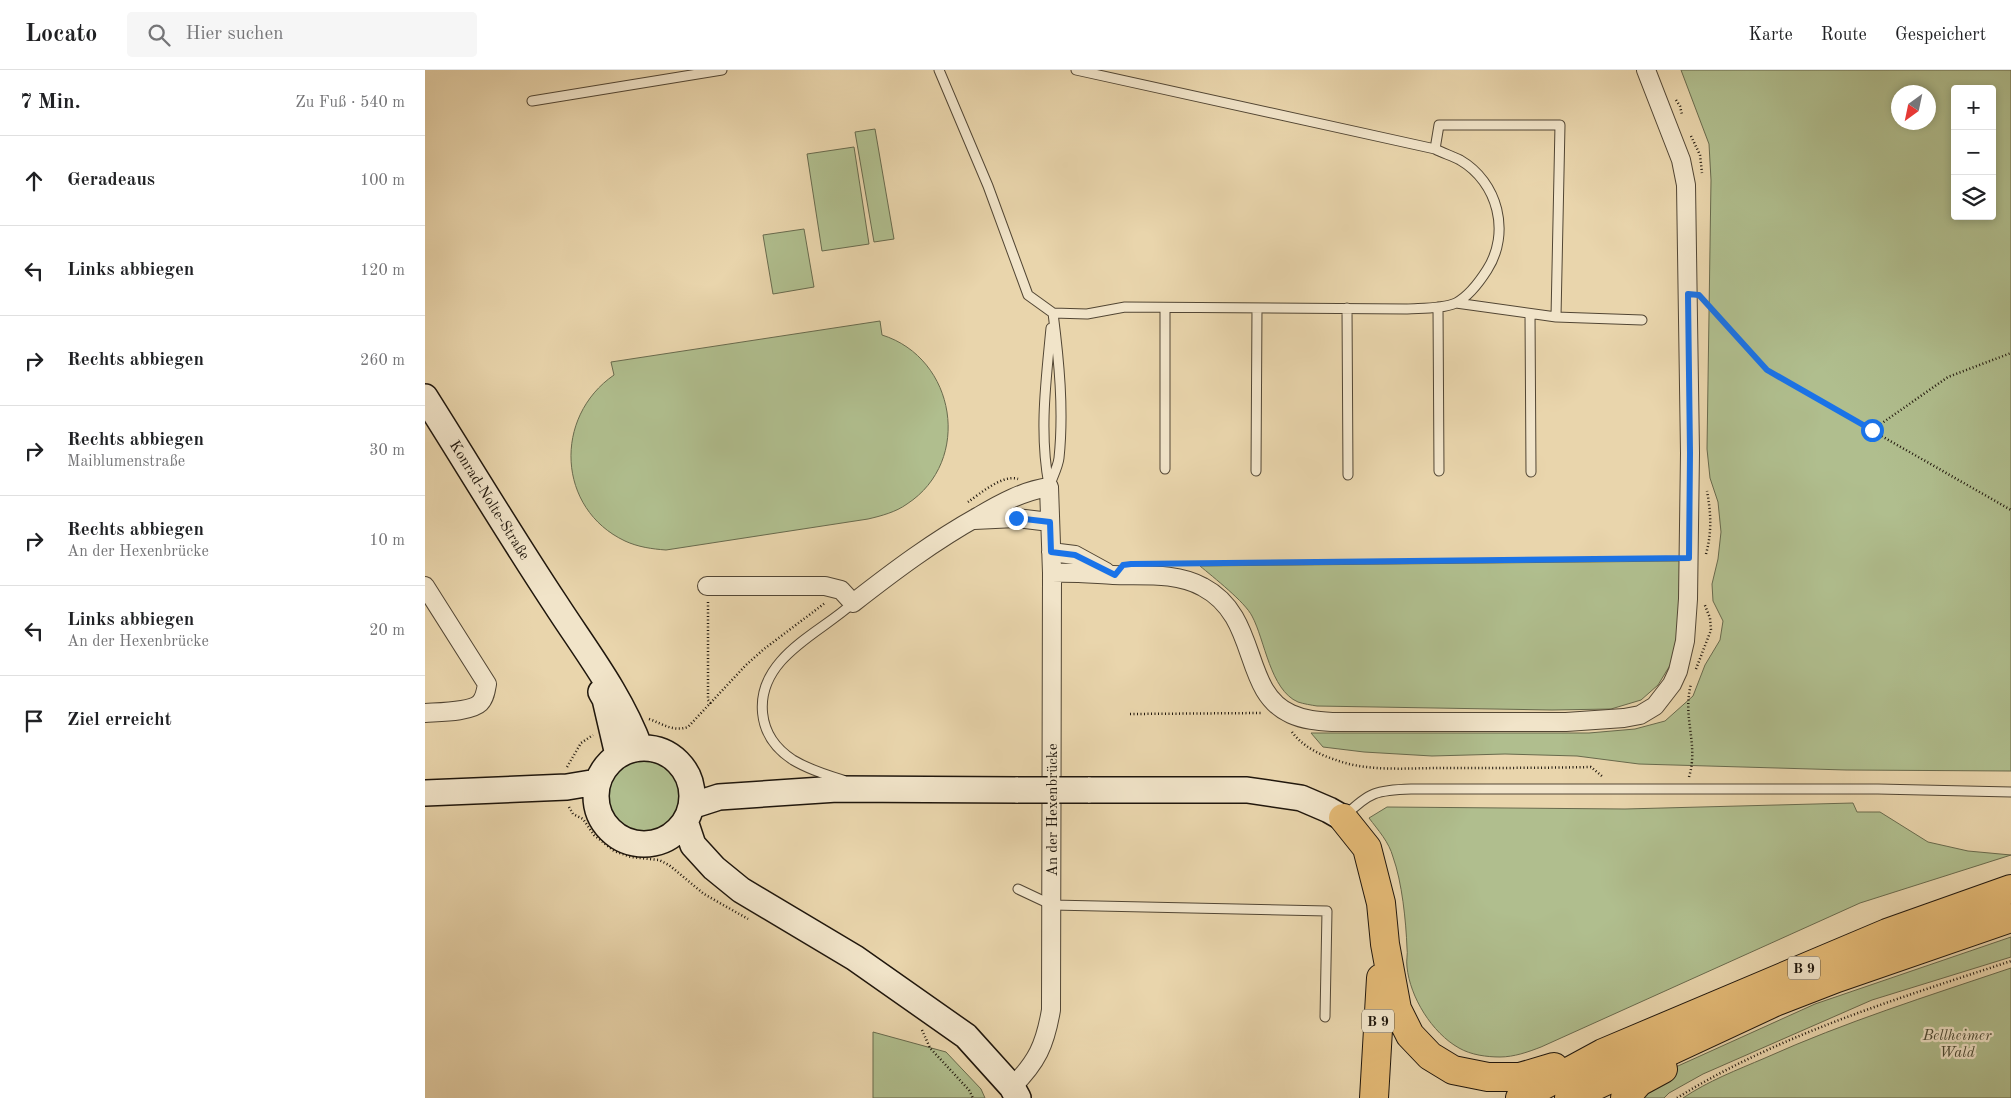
<!DOCTYPE html>
<html lang="de">
<meta charset="utf-8">
<style>
:root{--surface:#fff;--page:#f6f6f6;--text:#202124;--muted:#757577;--line:#e0e0e0}
body{margin:0;font-family:"Old Standard TT",serif;background:var(--page);color:var(--text)}
.controls{position:absolute;right:15px;top:15px;display:grid;overflow:hidden;border-radius:5px;box-shadow:0 2px 8px #0003}
.controls button{width:45px;height:45px;display:grid;place-items:center;padding:0;border:0;border-bottom:1px solid var(--line);background:var(--surface);color:var(--text);font:25px sans-serif}
.compass{position:absolute;left:1466px;top:15px;width:45px;height:45px;border-radius:50%;background:var(--surface);box-shadow:0 2px 8px #0003;rotate:213deg}
.stop{position:absolute;width:15px;height:15px;margin:-11px;border:4px solid #1a73e8;border-radius:50%;background:#fff}
.stop.end{background:#1a73e8;border-color:#fff;box-shadow:0 1px 5px #0008}
.list{margin:0;padding:0;list-style:none}
h2{display:flex;justify-content:space-between;align-items:center;height:65px;margin:0;padding:0 20px;font-size:21px}
h2 small{font-size:16px;font-weight:400;color:var(--muted)}
.list li{display:grid;grid-template-columns:32px 1fr auto;gap:15px;align-items:center;box-sizing:border-box;height:90px;padding:0 20px;border-top:1px solid var(--line)}
.list b{display:block;font-size:19px;white-space:nowrap}
.list p{margin:0;font-size:16px;white-space:nowrap;color:var(--muted)}
.list em{font-size:16px;font-style:normal;color:var(--muted)}
.icon{flex:none;width:28px;height:28px;fill:none;stroke:currentColor;stroke-width:2;stroke-linecap:round;stroke-linejoin:round}
.map{position:relative;flex:none;width:1586px;height:1028px;overflow:hidden}
header{display:flex;align-items:center;gap:30px;box-sizing:border-box;height:70px;padding:0 25px;background:var(--surface);border-bottom:1px solid var(--line)}
header strong{font-size:24px}
nav{display:flex;gap:28px;margin-inline-start:auto;font-size:18px}
.search{width:350px;height:45px;background:var(--page);display:flex;align-items:center;gap:12px;box-sizing:border-box;padding:0 18px;border-radius:5px;color:var(--muted);font-size:19px}
main{display:flex}
aside{flex:1;background:var(--surface)}
.map>svg:first-child{display:block}
.green{fill:#b0be8e;stroke:#686a4d;fill-rule:evenodd}
.lines{fill:none;stroke-linecap:round;stroke-linejoin:round}
.lane-casing{stroke:#524634;stroke-width:11}
.street-casing{stroke:#524634;stroke-width:20}
.secondary-casing{stroke:#1f160c;stroke-width:28}
.highway-casing{stroke:#1f160c;stroke-width:30}
.path{stroke:#1f160c;stroke-width:2.5;stroke-dasharray:1 2.5;stroke-linecap:butt}
.lane{stroke:#f1e4c9;stroke-width:9}
.street{stroke:#f1e4c9;stroke-width:18}
.secondary{stroke:#f1e4c9;stroke-width:25}
.highway{stroke:#e4ba76;stroke-width:28}
.secondary-bridge-casing{stroke:#1f160c;stroke-width:28;stroke-linecap:butt}
.secondary-bridge{stroke:#f1e4c9;stroke-width:25}
.route{stroke:#1a73e8;stroke-width:6}
.labels{text-anchor:middle;stroke-width:4.5;stroke-linejoin:round;paint-order:stroke}
.shield{fill:#f1e4c9;stroke:#5e5445;stroke-width:1}
.shield-label{font-size:14px;font-weight:bold;fill:#1f160c}
.street-label{font-size:15px;fill:#1f160c;stroke:#f1e4c9}
.park-label{font-size:15px;font-style:italic;fill:#4a4833;stroke:#f1e4c9}
</style>
<header>
<strong>Locato</strong>
<div class="search"><svg class="icon" aria-label="search" viewBox="0 0 24 24"><circle cx="10" cy="10" r="6"/><path d="M15 15l6 6"/></svg>Hier suchen</div>
<nav><a>Karte</a><a>Route</a><a>Gespeichert</a></nav>
</header>
<main>
<aside>
<h2>7 Min.<small>Zu Fuß · 540 m</small></h2>
<ul class="list">
<li><svg class="icon" aria-label="ahead" viewBox="0 0 24 24"><path d="M12 20V5M6 11l6-6 6 6"/></svg><div><b>Geradeaus</b></div><em>100 m</em></li>
<li><svg class="icon" aria-label="left" viewBox="0 0 24 24"><path d="M17 20v-9H6M10 6l-5 5 5 5"/></svg><div><b>Links abbiegen</b></div><em>120 m</em></li>
<li><svg class="icon" aria-label="right" viewBox="0 0 24 24"><path d="M7 20v-9h11M14 6l5 5-5 5"/></svg><div><b>Rechts abbiegen</b></div><em>260 m</em></li>
<li><svg class="icon" aria-label="right" viewBox="0 0 24 24"><path d="M7 20v-9h11M14 6l5 5-5 5"/></svg><div><b>Rechts abbiegen</b><p>Maiblumenstraße</p></div><em>30 m</em></li>
<li><svg class="icon" aria-label="right" viewBox="0 0 24 24"><path d="M7 20v-9h11M14 6l5 5-5 5"/></svg><div><b>Rechts abbiegen</b><p>An der Hexenbrücke</p></div><em>10 m</em></li>
<li><svg class="icon" aria-label="left" viewBox="0 0 24 24"><path d="M17 20v-9H6M10 6l-5 5 5 5"/></svg><div><b>Links abbiegen</b><p>An der Hexenbrücke</p></div><em>20 m</em></li>
<li><svg class="icon" aria-label="arrive" viewBox="0 0 24 24"><path d="M6 21V4h12l-3 4 3 4H6"/></svg><div><b>Ziel erreicht</b></div></li>
</ul>
</aside>
<div class="map">
<svg width="1586" height="1028" viewBox="0 0 1586 1028">
<rect width="100%" height="100%" fill="#e9d5ac"/>
<filter id="stains"><feTurbulence type="fractalNoise" baseFrequency=".004" numOctaves="4"/><feColorMatrix values="0 0 0 0 .2 0 0 0 0 .09 0 0 0 0 .02 0 0 0 .5 -.17"/></filter>
<radialGradient id="worn" r=".72"><stop offset=".6" stop-color="#630" stop-opacity="0"/><stop offset="1" stop-color="#630" stop-opacity=".3"/></radialGradient>
<!-- green -->
<path class="green" d="M 1256,0 L 1586,0 L 1586,701 L 1421,700 L 1214,694 L 1152,686 L 1080,684 L 1007,686 L 939,682 L 898,677 L 886,663 L 1164,663 L 1210,659 L 1240,651 L 1268,626 L 1280,595 L 1295,570 L 1298,551 L 1288,531 L 1287,514 L 1293,489 L 1296,462 L 1293,432 L 1285,408 L 1282,379 L 1286,110 L 1284,74 ZM 1530,19 L 1567,19 L 1567,146 L 1530,146 ZM 1474,22 L 1504,22 L 1504,52 L 1474,52 Z
M 450,59 L 469,169 L 449,172 L 430,62 Z
M 429,77 L 444,174 L 397,181 L 382,84 Z
M 379,159 L 389,217 L 348,224 L 338,165 Z
M 455,251 L 457,265 C 531,288 548,391 482,434 C 471,442 456,446 443,449 L 241,480 C 227,479 213,477 200,471 C 132,439 128,347 189,305 L 186,292 Z
M 1256,491 L 1254,561 L 1247,592 L 1233,615 L 1216,630 L 1186,639 L 1127,640 L 892,636 C 886,635 879,634 873,632 C 845,620 840,570 827,546 C 820,532 788,507 775,496 Z
M182 725a38 38 0 1 1 76 0a38 38 0 1 1-76 0Z
M 1428,733 L 1432,742 L 1455,742 L 1503,772 L 1543,781 L 1586,785 L 1435,833 L 1116,977 C 1103,982 1089,987 1075,987 C 1062,987 1046,985 1034,978 C 1007,963 985,927 982,897 C 981,890 983,884 982,878 C 981,851 977,812 968,787 C 964,772 953,760 944,748 L 962,737 L 1200,739 Z
M 1586,867 L 1586,887 L 1447,930 L 1278,1004 L 1244,1023 L 1239,1028 L 1205,1028 L 1233,1005 L 1390,934 Z
M 1586,898 L 1586,1028 L 1258,1028 C 1283,1011 1312,1000 1340,988 C 1420,952 1503,926 1586,898 Z
M 448,962 L 521,982 L 556,1019 L 560,1028 L 448,1028 Z"/>
<g class="lines">
<!-- lane casing -->
<g class="lane-casing">
<path id="lane" d="M 514,0 L 563,116 L 603,225 L 628,243 L 662,244 L 700,237 L 982,239 C 997,238 1017,239 1031,233 C 1044,226 1055,211 1062,200 C 1086,163 1073,112 1035,90 C 1027,86 1018,83 1010,79 L 651,0
M 107,31 L 297,0
M 1010,79 L 1014,55 L 1135,55 L 1131,247
M 1031,233 L 1131,247 L 1217,250
M 1013,237 L 1014,401
M 740,238 L 740,399
M 922,238 L 923,405
M 1105,244 L 1106,402
M 831,401 L 832,238
M 624,415 C 614,362 621,311 626,258
M 624,417 C 627,408 633,397 634,388 C 639,340 634,290 628,243
M 418,710 C 401,705 383,699 368,690 C 331,666 328,623 356,591 C 376,568 406,553 428,533
M 920,746 C 944,722 952,720 986,719 L 1453,719 L 1586,722
M 593,819 L 627,835 L 902,841 L 900,947"/>
</g>
<!-- street casing -->
<g class="street-casing">
<path id="street" d="M 549,450 L 591,448 L 625,452
M 626,482 L 650,485 L 681,502
M 627,503 C 648,502 668,504 688,505 C 718,506 751,502 778,517 C 835,547 816,622 866,644 C 879,650 893,651 907,652 L 1141,652 L 1199,648 L 1215,645 L 1230,636 L 1247,614 L 1253,601 L 1260,571 L 1263,529 L 1265,383 L 1261,115 L 1256,90 L 1221,0
M 0,516 L 62,614 C 61,620 60,628 55,633 C 46,642 13,642 0,643
M 282,516 L 400,516 L 416,520 L 428,533 C 469,501 509,471 554,446 C 576,433 598,421 624,417 L 627,503 L 626,940 C 620,975 612,992 587,1017"/>
</g>
<!-- secondary casing -->
<g class="secondary-casing">
<path id="secondary" d="M 0,327 C 43,395 85,465 130,533 C 161,581 195,624 215,678
M 176,622 L 180,629 L 193,685
M171 726a48 48 0 1 1 96 0a48 48 0 1 1-96 0Z
M 663,720 L 822,720 L 876,728 L 904,740 L 918,748
M 0,723 L 142,717 L 172,712
M 266,736 L 294,727 L 412,719 L 593,720
M 260,751 L 268,775 L 289,798 L 316,820 L 430,888 L 541,966 L 587,1017 L 593,1028"/>
</g>
<!-- highway casing -->
<g class="highway-casing">
<path id="highway" d="M 918,748 L 942,778 L 956,833 L 960,874 L 972,939 L 985,965 L 1005,986 L 1028,1000 L 1063,1007 L 1095,1007 L 1129,997
M 949,1028 L 956,908
M 1095,1028 L 1178,983 L 1462,863 L 1586,819
M 1144,1028 L 1350,932 L 1412,908 L 1586,848
M 1200,1028 L 1214,1012 L 1238,999"/>
</g>
<!-- path -->
<path class="path" d="M 1251,30 L 1255,36 L 1257,45
M 1266,66 L 1275,85 L 1277,103
M 1278,230 L 1341,300 L 1586,440
M 1447,360 L 1523,307 L 1586,283
M 543,432 C 556,423 578,404 593,409
M 1281,484 C 1287,462 1286,443 1282,421
M 764,493 L 1248,488
M 283,532 L 283,630 L 286,634
M 1271,599 L 1286,560 L 1285,548 L 1279,533
M 705,644 L 838,643
M 224,649 C 238,654 248,662 263,657 L 321,595 L 339,579 L 400,533
M 867,662 C 877,676 895,685 911,690 C 943,702 983,698 1017,698 C 1067,698 1116,698 1166,697 L 1178,707
M 142,697 L 156,673 L 168,665
M 1264,707 C 1274,674 1257,648 1266,614
M 144,737 L 148,744 L 158,749 L 169,765 L 189,781 L 206,787 L 234,790 L 244,795 L 279,824 L 323,849
M 497,960 L 505,978 L 544,1020 L 548,1028
M 1252,1028 C 1355,964 1472,929 1586,891"/>
<!-- lane -->
<use href="#lane" class="lane"/>
<!-- street -->
<use href="#street" class="street"/>
<!-- secondary -->
<use href="#secondary" class="secondary"/>
<!-- highway -->
<use href="#highway" class="highway"/>
<!-- secondary-bridge casing -->
<g class="secondary-bridge-casing">
<path id="secondary-bridge" d="M 593,720 L 663,720"/>
</g>
<!-- secondary-bridge -->
<use href="#secondary-bridge" class="secondary-bridge"/>
</g>
<g class="lines">
<!-- route -->
<path class="route" d="M 591,448 L 625,452 L 626,482 L 650,485 L 690,505 L 698,495 L 706,494 L 1264,488 L 1265,383 L 1263,224 L 1274,225 L 1342,300 L 1447,360"/>
</g>
<g class="labels">
<!-- shield labels -->
<g class="shield">
<rect x="1363" y="886.5" width="32" height="23" rx="4"/>
<rect x="937" y="939.5" width="32" height="23" rx="4"/>
</g>
<g class="shield-label">
<text x="1379" y="903">B 9</text>
<text x="953" y="956">B 9</text>
</g>
<!-- street labels -->
<g class="street-label">
<text transform="translate(65 430) rotate(58)" y="5">Konrad-Nolte-Straße</text>
<text transform="translate(627 740) rotate(-90)" y="5">An der Hexenbrücke</text>
</g>
<!-- park labels -->
<g class="park-label">
<text x="1532" y="970">Bellheimer<tspan x="1532" dy="17">Wald</tspan></text>
</g>
</g>
<rect width="100%" height="100%" filter="url(#stains)"/>
<rect width="100%" height="100%" fill="url(#worn)"/>
</svg>
<div class="controls">
<button>+</button>
<button>−</button>
<button><svg class="icon" aria-label="layers" viewBox="0 0 24 24"><path d="M12 4l9 5-9 5-9-5zM3 14l9 5 9-5"/></svg></button>
</div>
<svg class="compass" viewBox="-18 -18 36 36"><path d="M0-13l5 13h-10z" fill="#e53935"/><path d="M0 13l5-13h-10z" fill="#757577"/></svg>
<div class="stop" style="left:1447px;top:360px"></div>
<div class="stop end" style="left:591px;top:448px"></div>
</div>
</main>
